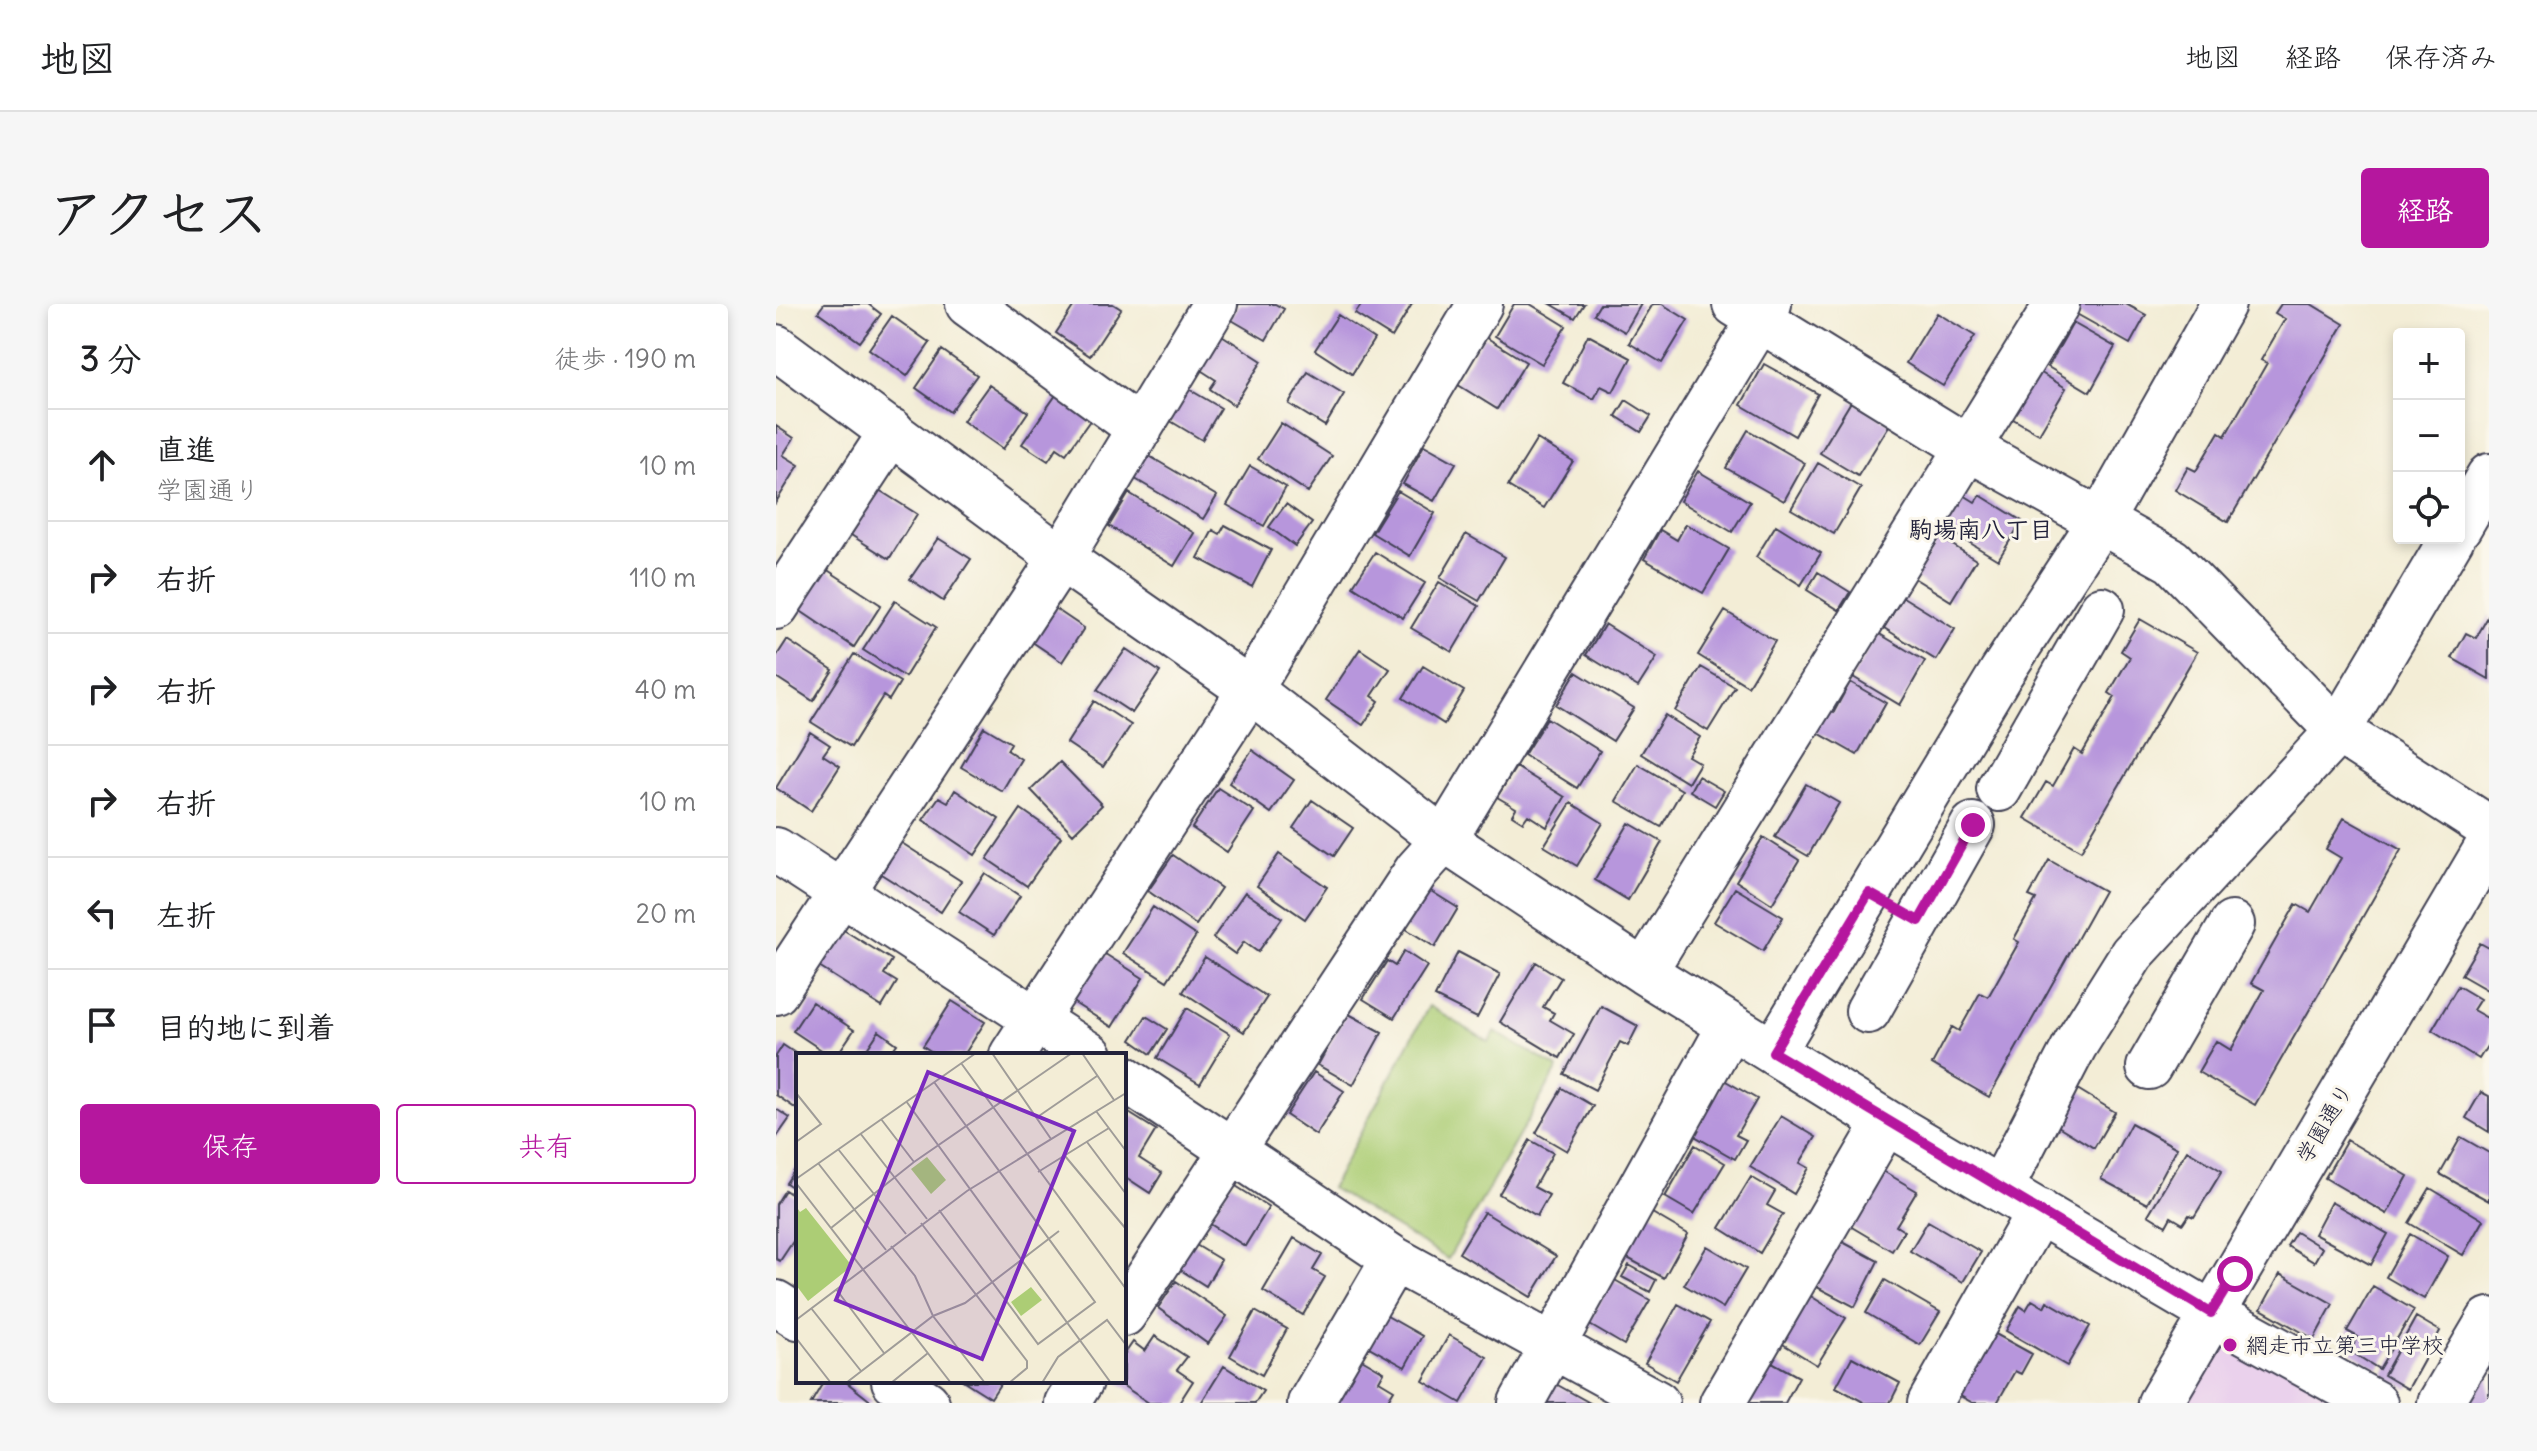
<!DOCTYPE html>
<html lang="ja">
<meta charset="utf-8">
<style>
:root{--surface:#fff;--page:#f6f6f6;--text:#202124;--muted:#757577;--line:#e0e0e0;--accent:#b5179e}
body{margin:0;font-family:Delius,"Klee One",sans-serif;background:var(--page);color:var(--text)}
.controls{position:absolute;right:24px;top:24px;display:grid;overflow:hidden;border-radius:8px;box-shadow:0 4px 12px #0003}
.controls button{width:72px;height:72px;display:grid;place-items:center;padding:0;border:0;border-bottom:2px solid var(--line);background:var(--surface);color:var(--text);font:40px sans-serif}
.stop{position:absolute;width:24px;height:24px;margin:-18px;border:6px solid #b5179e;border-radius:50%;background:#fff}
.stop.end{background:#b5179e;border-color:#fff;box-shadow:0 2px 8px #0008}
.list{margin:0;padding:0;list-style:none}
h2{display:flex;justify-content:space-between;align-items:center;height:104px;margin:0;padding:0 32px;font-size:34px}
h2 small{font-size:26px;font-weight:400;color:var(--muted)}
.list li{display:grid;grid-template-columns:52px 1fr auto;gap:24px;align-items:center;box-sizing:border-box;height:112px;padding:0 32px;border-top:2px solid var(--line)}
.list b{display:block;font-size:30px;white-space:nowrap}
.list p{margin:0;font-size:26px;white-space:nowrap;color:var(--muted)}
.list em{font-size:26px;font-style:normal;color:var(--muted)}
.actions{display:flex;gap:16px;padding:24px 32px}
.actions a{flex:1;padding:18px 0;border:2px solid var(--accent);border-radius:8px;text-align:center;font-size:28px;color:var(--accent)}
.actions .main{background:var(--accent);color:#fff}
.icon{flex:none;width:44px;height:44px;fill:none;stroke:currentColor;stroke-width:2;stroke-linecap:round;stroke-linejoin:round}
.map{position:relative;flex:none;width:1713px;height:1099px;overflow:hidden;border-radius:8px}
header{display:flex;align-items:center;gap:48px;box-sizing:border-box;height:112px;padding:0 40px;background:var(--surface);border-bottom:2px solid var(--line)}
header strong{font-size:38px}
nav{display:flex;gap:44px;margin-inline-start:auto;font-size:28px}
.intro{display:flex;align-items:center;justify-content:space-between;box-sizing:border-box;height:192px;padding:0 48px}
h1{margin:0;font-size:56px}
.button{padding:20px 36px;border-radius:8px;background:var(--accent);color:#fff;font-size:28px;font-weight:700}
main{display:flex;gap:48px;padding:0 48px}
aside{flex:1;background:var(--surface);border-radius:8px;box-shadow:0 4px 12px #0003}
.map>svg:first-child{display:block}
.built{fill:#ead1ec}
.green{fill:#accd75;stroke:#677858;stroke-width:2}
.building{fill:#b796dc}
.lines{fill:none;stroke-linecap:round;stroke-linejoin:round}
.minor-casing{stroke:#414052;stroke-width:48}
.minor{stroke:#fff;stroke-width:44}
.route{stroke:#b5179e;stroke-width:10}
.poi-dot{fill:#b5179e;stroke:#fbf7ec;stroke-width:3}
.labels{text-anchor:middle;stroke-width:6;stroke-linejoin:round;paint-order:stroke}
.street-label{font-size:22px;fill:#22223b;stroke:#fbf7ec}
.poi-label{font-size:22px;fill:#22223b;stroke:#fbf7ec;text-anchor:start}
.neighbourhood-label{font-size:24px;font-weight:bold;fill:#22223b;stroke:#fbf7ec}
.inset-road{fill:none;stroke:#9f9c98;stroke-width:2}
.view{fill:#7b2cbf;fill-opacity:0.15;stroke:#7b2cbf;stroke-width:4}
.inset-edge{fill:none;stroke:#22223b;stroke-width:4}
</style>
<header>
<strong>地図</strong>
<nav><a>地図</a><a>経路</a><a>保存済み</a></nav>
</header>
<div class="intro"><h1>アクセス</h1><a class="button">経路</a></div>
<main>
<aside>
<h2>3 分<small>徒歩 · 190 m</small></h2>
<ul class="list">
<li><svg class="icon" aria-label="ahead" viewBox="0 0 24 24"><path d="M12 20V5M6 11l6-6 6 6"/></svg><div><b>直進</b><p>学園通り</p></div><em>10 m</em></li>
<li><svg class="icon" aria-label="right" viewBox="0 0 24 24"><path d="M7 20v-9h11M14 6l5 5-5 5"/></svg><div><b>右折</b></div><em>110 m</em></li>
<li><svg class="icon" aria-label="right" viewBox="0 0 24 24"><path d="M7 20v-9h11M14 6l5 5-5 5"/></svg><div><b>右折</b></div><em>40 m</em></li>
<li><svg class="icon" aria-label="right" viewBox="0 0 24 24"><path d="M7 20v-9h11M14 6l5 5-5 5"/></svg><div><b>右折</b></div><em>10 m</em></li>
<li><svg class="icon" aria-label="left" viewBox="0 0 24 24"><path d="M17 20v-9H6M10 6l-5 5 5 5"/></svg><div><b>左折</b></div><em>20 m</em></li>
<li><svg class="icon" aria-label="arrive" viewBox="0 0 24 24"><path d="M6 21V4h12l-3 4 3 4H6"/></svg><div><b>目的地に到着</b></div></li>
</ul>
<div class="actions"><a class="main">保存</a><a>共有</a></div>
</aside>
<div class="map">
<svg width="1713" height="1099" viewBox="0 0 1713 1099">
<rect width="100%" height="100%" fill="#fbf7ec"/>
<filter id="ink" filterUnits="userSpaceOnUse"><feTurbulence type="fractalNoise" baseFrequency=".0125" numOctaves="2"/><feDisplacementMap in="SourceGraphic" scale="16" xChannelSelector="R" yChannelSelector="G"/><feConvolveMatrix kernelMatrix="1 2 1 2 8 2 1 2 1" color-interpolation-filters="sRGB"/></filter>
<filter id="wash" filterUnits="userSpaceOnUse"><feTurbulence type="fractalNoise" baseFrequency=".006" numOctaves="4" result="noise"/><feDisplacementMap in="SourceGraphic" scale="32" xChannelSelector="R" yChannelSelector="G"/><feGaussianBlur stdDeviation="1.8" result="paint"/><feColorMatrix in="noise" values="0 0 0 0 0 0 0 0 0 0 0 0 0 0 0 0 0 1.4 0 .05"/><feComposite in="paint" operator="in"/></filter>
<g filter="url(#wash)">
<rect width="100%" height="100%" fill="#f3edd6"/>
<!-- built -->
<path class="built" d="M 1435,1009 L 1599,1099 L 1384,1099 Z"/>
<!-- green -->
<path class="green" d="M 653,702 L 713,738 L 719,728 L 782,764 L 672,955 L 555,884 Z"/>
<g id="blocks">
<!-- building -->
<path class="building" d="M 48,0 L 92,0 L 105,10 L 84,38 L 42,8 Z
M 299,0 L 337,0 L 345,5 L 314,52 L 280,29 Z
M 463,0 L 499,0 L 508,5 L 490,36 L 454,15 Z
M 586,0 L 636,0 L 616,33 L 579,10 Z
M 738,0 L 754,0 L 790,22 L 766,60 L 719,32 Z
M 775,0 L 808,0 L 799,14 Z
M 824,0 L 865,0 L 849,28 L 818,10 Z
M 877,0 L 886,0 L 912,16 L 886,59 L 853,39 Z
M 1302,0 L 1350,0 L 1370,11 L 1354,40 L 1297,8 Z
M 1505,0 L 1535,0 L 1568,20 L 1452,218 L 1399,186 L 1412,163 L 1420,167 L 1443,128 L 1449,132 L 1491,59 L 1485,56 L 1509,15 L 1499,9 Z
M 1161,9 L 1199,32 L 1167,82 L 1130,59 Z
M 562,11 L 598,35 L 576,70 L 539,46 Z
M 116,12 L 154,39 L 131,72 L 93,45 Z
M 1297,19 L 1339,43 L 1314,88 L 1272,63 Z
M 441,28 L 486,57 L 458,101 L 434,85 L 440,76 L 423,65 Z
M 812,31 L 855,54 L 837,88 L 825,82 L 818,95 L 787,79 Z
M 708,32 L 750,58 L 721,105 L 679,79 Z
M 166,46 L 201,71 L 174,108 L 140,84 Z
M 988,60 L 1042,90 L 1019,132 L 965,101 Z
M 1252,61 L 1290,84 L 1263,130 L 1225,108 Z
M 532,68 L 568,90 L 549,122 L 513,100 Z
M 404,80 L 445,104 L 426,136 L 386,112 Z
M 213,81 L 252,108 L 227,145 L 187,117 Z
M 280,91 L 315,115 L 290,150 L 281,144 L 272,157 L 246,140 Z
M 850,96 L 875,112 L 865,128 L 840,112 Z
M 1076,96 L 1114,120 L 1082,172 L 1044,149 Z
M 505,119 L 556,152 L 532,188 L 482,155 Z
M 0,122 L 18,134 L 7,151 L 23,161 L 0,198 Z
M 972,126 L 1029,159 L 1008,197 L 950,164 Z
M 761,135 L 797,157 L 768,204 L 732,182 Z
M 648,141 L 680,159 L 658,197 L 627,180 Z
M 363,146 L 441,192 L 427,215 L 349,169 Z
M 1042,159 L 1085,184 L 1058,230 L 1015,205 Z
M 474,162 L 510,183 L 488,222 L 451,201 Z
M 922,167 L 974,198 L 956,228 L 904,197 Z
M 103,186 L 141,210 L 113,255 L 75,231 Z
M 622,187 L 659,209 L 634,252 L 596,229 Z
M 1183,188 L 1199,198 L 1204,191 L 1246,217 L 1222,256 L 1163,220 Z
M 353,189 L 418,229 L 398,262 L 333,222 Z
M 510,200 L 536,219 L 519,242 L 493,223 Z
M 910,220 L 953,245 L 927,289 L 868,255 L 884,226 L 901,236 Z
M 449,221 L 495,246 L 476,283 L 422,254 L 437,226 L 444,230 Z
M 1000,221 L 1045,249 L 1025,281 L 980,253 Z
M 690,230 L 729,253 L 703,297 L 664,274 Z
M 1164,233 L 1200,256 L 1175,297 L 1138,274 Z
M 162,234 L 195,255 L 167,297 L 134,275 Z
M 599,248 L 649,279 L 627,314 L 577,282 Z
M 50,265 L 105,301 L 78,343 L 23,306 Z
M 1042,268 L 1074,288 L 1063,306 L 1031,286 Z
M 663,278 L 703,302 L 676,348 L 635,324 Z
M 1127,293 L 1179,325 L 1160,356 L 1108,324 Z
M 119,297 L 160,323 L 129,373 L 87,346 Z
M 271,299 L 308,324 L 286,358 L 249,333 Z
M 949,307 L 999,337 L 972,382 L 922,351 Z
M 1713,311 L 1713,375 L 1676,354 L 1690,329 L 1700,334 Z
M 1364,315 L 1421,348 L 1305,547 L 1249,514 L 1270,478 L 1277,482 L 1298,445 L 1306,450 L 1339,393 L 1333,389 L 1354,353 L 1345,347 Z
M 829,320 L 881,353 L 862,383 L 810,351 Z
M 1102,329 L 1149,357 L 1124,401 L 1077,373 Z
M 11,336 L 57,366 L 37,397 L 0,373 L 0,353 Z
M 350,345 L 384,368 L 356,409 L 321,386 Z
M 584,345 L 614,365 L 596,392 L 603,397 L 587,421 L 550,396 Z
M 78,350 L 124,378 L 113,396 L 107,392 L 75,443 L 35,418 Z
M 647,362 L 688,387 L 668,420 L 627,394 Z
M 925,363 L 959,383 L 932,427 L 899,407 Z
M 800,368 L 858,404 L 837,437 L 780,401 Z
M 1074,378 L 1110,399 L 1081,451 L 1039,427 L 1051,405 L 1058,408 Z
M 318,397 L 355,421 L 327,463 L 291,439 Z
M 889,411 L 924,433 L 912,452 L 924,459 L 912,479 L 865,450 Z
M 771,414 L 824,447 L 801,484 L 748,451 Z
M 208,423 L 235,439 L 231,446 L 245,455 L 226,487 L 185,463 Z
M 34,428 L 54,441 L 47,451 L 64,462 L 35,507 L 0,484 Z
M 476,446 L 518,476 L 495,509 L 453,479 Z
M 284,458 L 326,501 L 297,530 L 255,486 Z
M 862,460 L 906,486 L 885,523 L 840,497 Z
M 740,463 L 789,493 L 771,523 L 752,511 L 747,518 L 736,511 L 740,504 L 721,493 Z
M 922,472 L 948,487 L 939,502 L 914,487 Z
M 1030,480 L 1063,499 L 1032,552 L 999,533 Z
M 442,484 L 478,507 L 451,548 L 416,524 Z
M 179,486 L 223,515 L 199,551 L 147,516 L 163,493 L 172,498 Z
M 536,496 L 577,524 L 558,552 L 517,524 Z
M 795,499 L 827,519 L 801,562 L 768,542 Z
M 245,505 L 285,533 L 251,582 L 211,555 Z
M 1568,514 L 1625,546 L 1479,801 L 1422,768 L 1440,737 L 1455,746 L 1488,686 L 1475,679 L 1520,600 L 1534,608 L 1565,554 L 1550,545 Z
M 853,519 L 886,538 L 852,596 L 819,576 Z
M 987,533 L 1023,556 L 996,600 L 960,577 Z
M 118,534 L 185,577 L 165,608 L 105,570 L 113,558 L 106,554 Z
M 503,550 L 551,583 L 529,615 L 481,582 Z
M 397,551 L 445,584 L 420,621 L 372,587 Z
M 1273,556 L 1328,587 L 1213,793 L 1156,760 L 1176,723 L 1183,727 L 1204,689 L 1212,693 L 1243,638 L 1238,635 L 1260,595 L 1253,592 Z
M 209,569 L 244,592 L 218,631 L 183,608 Z
M 650,584 L 682,604 L 659,643 L 627,623 Z
M 959,584 L 1007,613 L 987,647 L 938,618 Z
M 469,588 L 506,614 L 482,648 L 468,638 L 459,650 L 437,634 Z
M 377,603 L 420,632 L 391,677 L 347,649 Z
M 66,625 L 116,656 L 108,670 L 121,678 L 106,703 L 43,663 Z
M 1704,639 L 1713,644 L 1713,687 L 1685,671 Z
M 628,647 L 651,662 L 618,714 L 587,695 L 611,657 L 619,662 Z
M 326,648 L 367,674 L 336,723 L 295,697 Z
M 682,648 L 724,670 L 701,714 L 659,693 Z
M 429,653 L 491,693 L 468,728 L 407,688 Z
M 760,658 L 785,674 L 767,703 L 778,709 L 774,716 L 798,730 L 784,754 L 724,718 Z
M 1682,682 L 1704,695 L 1697,706 L 1713,715 L 1713,739 L 1703,755 L 1656,726 Z
M 176,697 L 209,718 L 188,751 L 161,751 L 147,742 Z
M 36,698 L 78,726 L 61,751 L 53,751 L 17,727 Z
M 825,702 L 862,722 L 852,742 L 844,738 L 819,786 L 788,770 Z
M 411,704 L 454,730 L 424,780 L 381,754 Z
M 571,709 L 606,728 L 577,781 L 542,761 Z
M 370,712 L 391,725 L 375,750 L 355,736 Z
M 103,727 L 121,740 L 113,751 L 87,751 Z
M 7,741 L 22,751 L 22,806 L 0,791 L 0,752 Z
M 538,768 L 568,787 L 540,831 L 510,811 Z
M 948,776 L 981,795 L 960,831 L 970,836 L 959,855 L 917,831 Z
M 1298,783 L 1339,808 L 1318,844 L 1277,819 Z
M 786,784 L 817,802 L 791,847 L 760,829 Z
M 1705,788 L 1713,792 L 1713,828 L 1690,814 Z
M 0,805 L 14,814 L 0,834 Z
M 348,806 L 380,826 L 363,854 L 386,869 L 374,889 L 348,872 Z
M 1005,812 L 1040,833 L 1024,859 L 1033,864 L 1018,890 L 974,863 Z
M 1355,819 L 1401,844 L 1371,900 L 1325,875 Z
M 1685,833 L 1713,849 L 1713,897 L 1664,870 Z
M 754,836 L 777,849 L 758,883 L 773,891 L 761,912 L 723,890 Z
M 1571,836 L 1632,872 L 1611,910 L 1549,874 Z
M 919,841 L 949,859 L 918,910 L 889,893 Z
M 1411,846 L 1446,867 L 1418,913 L 1413,911 L 1407,920 L 1395,913 L 1390,922 L 1372,911 Z
M 22,861 L 22,887 L 10,879 Z
M 1107,867 L 1141,887 L 1120,922 L 1128,927 L 1116,947 L 1074,922 Z
M 975,873 L 999,887 L 991,901 L 1007,910 L 984,949 L 944,924 Z
M 455,879 L 493,903 L 469,942 L 431,918 Z
M 1654,884 L 1707,916 L 1687,951 L 1633,919 Z
M 9,886 L 22,895 L 22,930 L 4,957 L 0,955 L 0,900 Z
M 1555,898 L 1612,930 L 1595,961 L 1538,930 Z
M 871,906 L 912,930 L 888,974 L 846,951 Z
M 708,908 L 780,952 L 755,993 L 683,949 Z
M 1152,917 L 1205,948 L 1187,978 L 1134,947 Z
M 1520,928 L 1546,944 L 1538,958 L 1511,942 Z
M 1634,930 L 1672,952 L 1648,995 L 1610,973 Z
M 518,934 L 546,951 L 537,966 L 549,973 L 527,1011 L 487,987 Z
M 1063,936 L 1102,957 L 1079,1003 L 1039,982 Z
M 415,938 L 445,956 L 430,982 L 400,963 Z
M 931,942 L 970,965 L 947,1004 L 908,981 Z
M 853,961 L 880,976 L 874,988 L 846,973 Z
M 1504,970 L 1557,1000 L 1538,1035 L 1485,1005 Z
M 837,975 L 874,996 L 848,1041 L 812,1020 Z
M 1109,976 L 1164,1008 L 1144,1041 L 1090,1009 Z
M 400,977 L 451,1012 L 432,1040 L 382,1004 Z
M 1597,982 L 1638,1006 L 1603,1065 L 1574,1047 L 1582,1033 L 1571,1027 Z
M 1033,991 L 1070,1014 L 1041,1061 L 1005,1039 Z
M 1256,996 L 1268,1003 L 1271,997 L 1314,1022 L 1291,1062 L 1230,1027 L 1244,1002 L 1250,1006 Z
M 902,1000 L 934,1018 L 900,1077 L 869,1059 Z
M 479,1007 L 511,1025 L 486,1071 L 454,1052 Z
M 604,1008 L 646,1032 L 629,1063 L 586,1039 Z
M 1640,1013 L 1664,1027 L 1632,1085 L 1608,1071 Z
M 1214,1027 L 1256,1050 L 1245,1070 L 1239,1067 L 1221,1099 L 1197,1099 L 1179,1089 Z
M 673,1031 L 711,1053 L 685,1099 L 647,1077 Z
M 379,1032 L 411,1053 L 401,1066 L 417,1077 L 403,1099 L 373,1099 L 340,1077 L 348,1077 L 348,1051 L 357,1038 L 369,1047 Z
M 1713,1050 L 1713,1099 L 1696,1099 L 1688,1095 Z
M 1076,1053 L 1124,1079 L 1114,1099 L 1089,1099 L 1060,1083 Z
M 584,1054 L 608,1068 L 603,1077 L 618,1086 L 610,1099 L 556,1099 Z
M 994,1057 L 1023,1073 L 1009,1099 L 971,1099 Z
M 448,1062 L 487,1087 L 479,1099 L 425,1099 Z
M 48,1077 L 69,1077 L 97,1099 L 35,1099 Z
M 188,1077 L 226,1077 L 215,1094 Z
M 778,1079 L 814,1099 L 767,1099 Z"/>
</g>
</g>
<g filter="url(#ink)">
<use href="#blocks" fill-opacity="0" stroke="#414052" stroke-width="2"/>
<g class="lines">
<!-- minor casing -->
<g class="minor-casing">
<path id="minor" d="M 192,0 L 364,125
M 959,0 L 1194,145 L 1396,257 L 1562,427 L 1713,524
M 0,43 L 285,254 L 474,386 L 668,536 L 868,668 L 1110,818 L 1435,1009 L 1599,1099
M 1683,223 L 1713,172
M 0,303 L 116,127
M 1223,485 L 1326,305
M 0,546 L 314,751
M 868,668 L 1281,0
M 0,688 L 285,254 L 439,0
M 1092,707 L 1197,521
M 997,748 L 1225,369 L 1324,218 L 1447,0
M 236,751 L 474,386 L 704,0
M 1373,763 L 1456,620
M 348,774 L 618,955 L 881,1099
M 1225,884 L 1299,741 L 1356,650 L 1562,427 L 1676,234
M 0,999 L 22,1013
M 348,1010 L 641,566 L 668,536 L 993,0
M 118,1077 L 151,1099
M 291,1099 L 305,1077
M 534,1099 L 618,955
M 745,1099 L 954,722
M 946,1099 L 1110,818
M 1154,1099 L 1263,907
M 1384,1099 L 1713,540
M 1664,1099 L 1713,1016"/>
</g>
<!-- minor -->
<use href="#minor" class="minor"/>
</g>
</g>
<g class="lines" filter="url(#ink)">
<!-- route -->
<path class="route" d="M 1197,521 L 1143,617 L 1093,589 L 997,748 L 1435,1009 L 1459,970"/>
</g>
<!-- markers -->
<circle class="poi-dot" cx="1454" cy="1041" r="8"/>
<g class="labels">
<!-- street labels -->
<g class="street-label">
<text transform="translate(1548 819) rotate(-59)" y="8">学園通り</text>
</g>
<!-- poi labels -->
<g class="poi-label">
<text x="1470" y="1049">網走市立第三中学校</text>
</g>
<!-- neighbourhood labels -->
<g class="neighbourhood-label">
<text x="1205" y="234">駒場南八丁目</text>
</g>
</g>
<!-- overview -->
<g transform="translate(20 749)">
<rect width="330" height="330" fill="#f3edd6"/>
<path d="M 131,104 L 150,127 L 135,141 L 115,116 ZM 0,153 L 4,159 L 10,155 L 56,213 L 12,248 L 0,232 ZM 235,234 L 246,247 L 225,263 L 215,249 Z" fill="#accd75"/>
<path class="inset-road" d="M 196,0 L 255,86M 286,0 L 318,47M 165,10 L 330,236M 138,29 L 299,249 L 242,291 L 143,157M 0,40 L 25,71 L 0,89M 110,48 L 315,330M 300,58 L 330,98M 240,65 L 301,23M 85,66 L 118,109M 64,80 L 131,166M 291,89 L 330,141M 42,96 L 110,181M 269,103 L 330,176M 22,110 L 90,197M 242,119 L 313,75M 0,126 L 180,0M 0,130 L 155,330M 125,170 L 231,308 L 231,315 L 213,330M 35,175 L 118,109 L 276,0M 95,193 L 119,223 L 137,263 L 189,330M 40,236 L 88,300M 15,255 L 65,318M 0,267 L 171,138 L 330,40M 0,285 L 35,330M 50,330 L 137,263 L 169,250 L 263,178M 95,330 L 132,300M 246,330 L 262,304 L 311,267 L 330,292"/>
<path class="view" d="M 132,19 L 278,78 L 186,306 L 40,247 Z"/>
<rect width="330" height="330" class="inset-edge"/>
</g>
</svg>
<div class="controls">
<button>+</button>
<button>−</button>
<button><svg class="icon" aria-label="locate" viewBox="0 0 24 24"><circle cx="12" cy="12" r="6"/><path d="M12 2v4M12 18v4M2 12h4M18 12h4"/></svg></button>
</div>
<div class="stop" style="left:1459px;top:970px"></div>
<div class="stop end" style="left:1197px;top:521px"></div>
</div>
</main>
